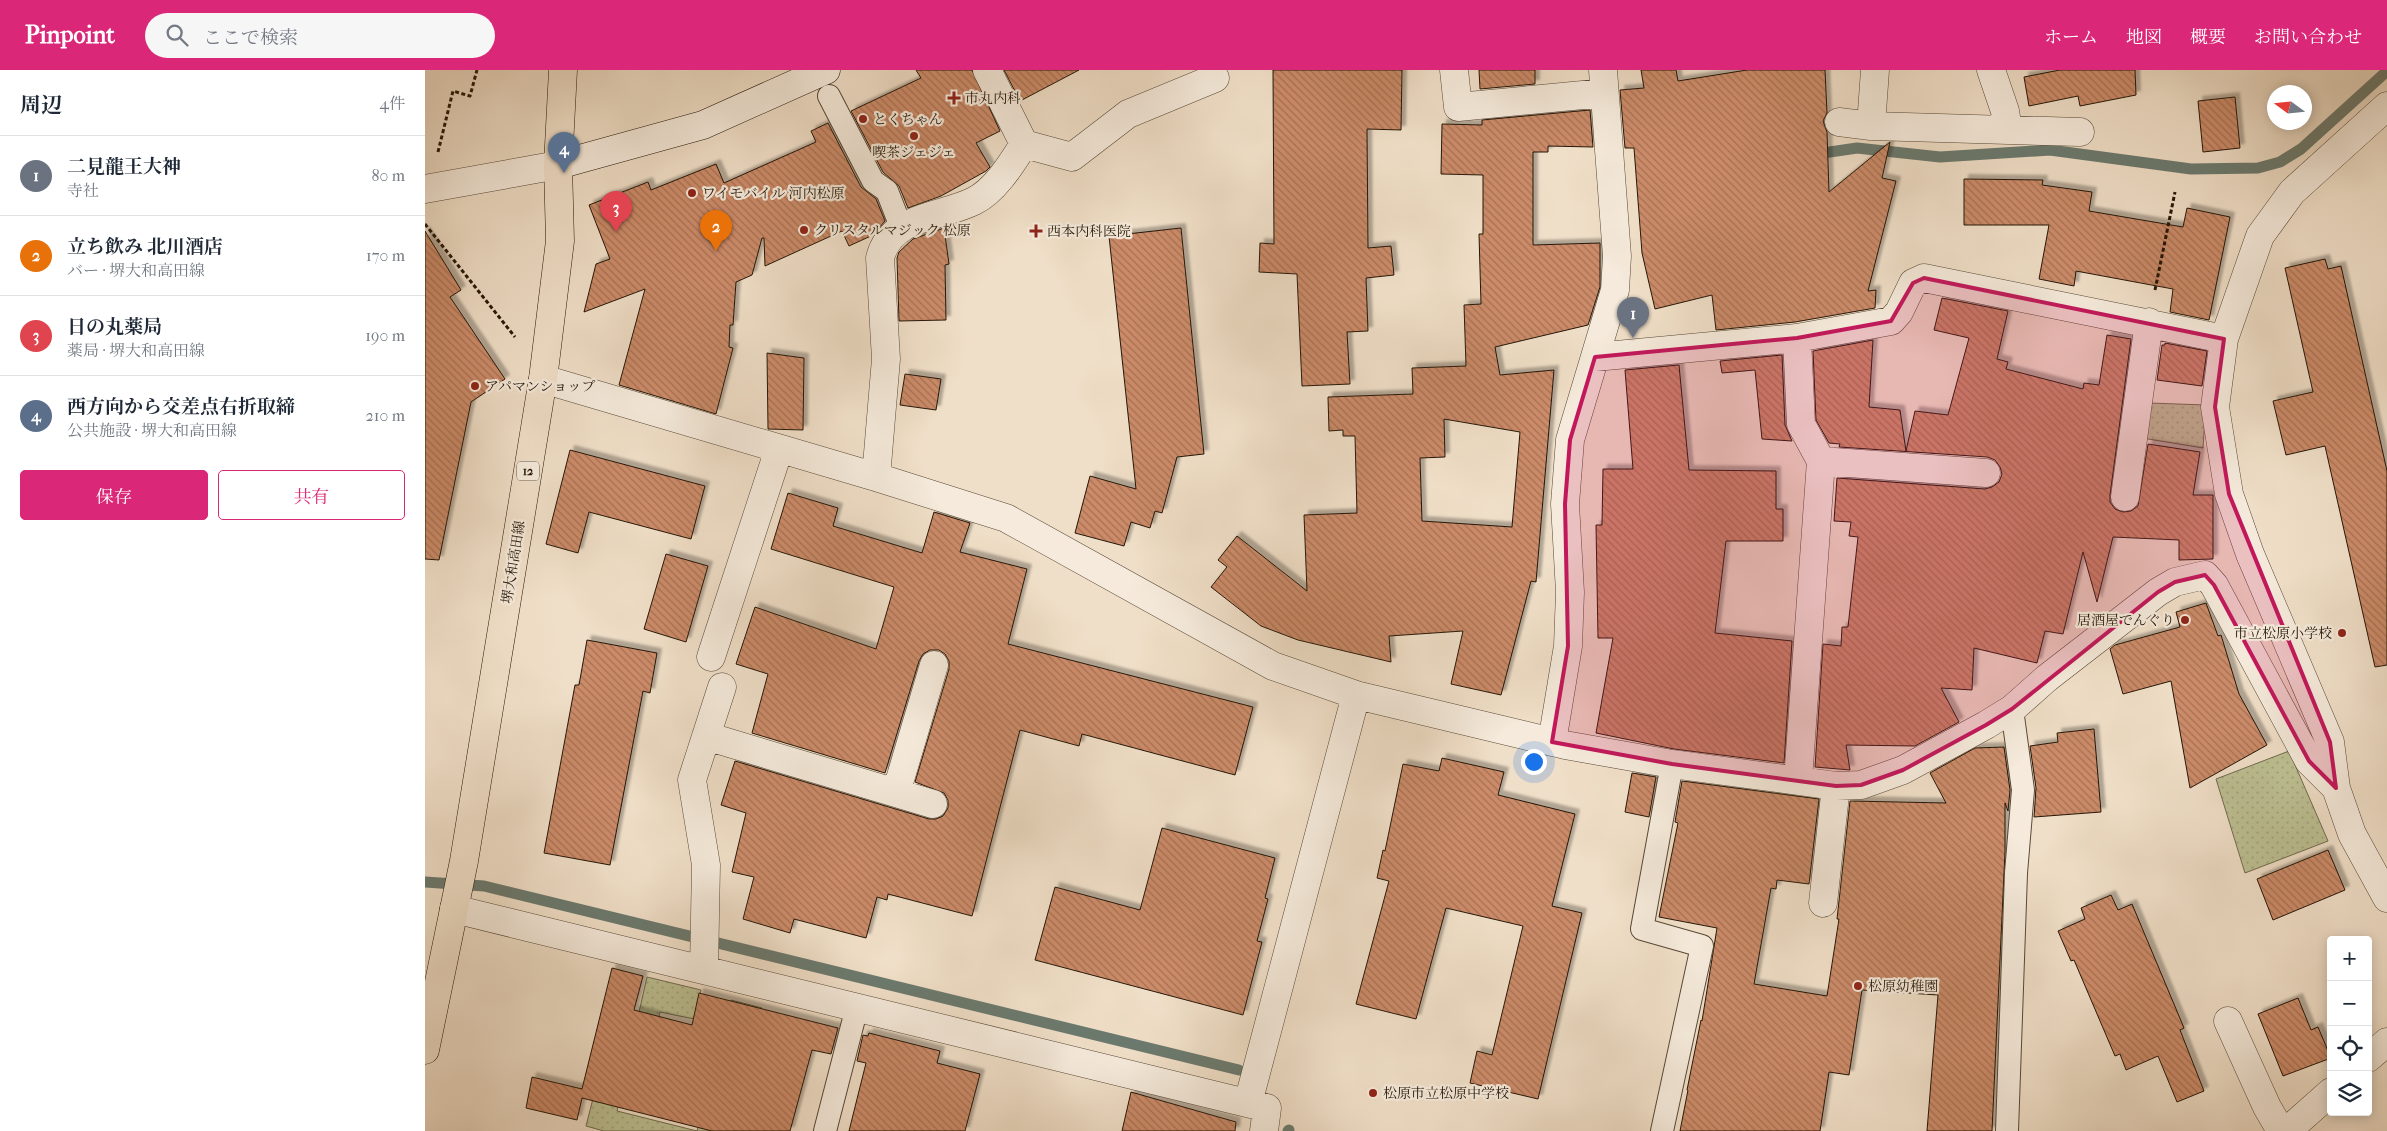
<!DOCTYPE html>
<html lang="ja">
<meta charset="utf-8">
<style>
:root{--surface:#fff;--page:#f6f6f7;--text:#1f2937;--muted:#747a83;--line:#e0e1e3;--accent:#db2777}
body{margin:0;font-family:"IM FELL French Canon","Noto Serif JP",serif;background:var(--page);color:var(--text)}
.controls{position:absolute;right:15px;bottom:15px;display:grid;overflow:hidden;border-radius:5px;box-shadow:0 2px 12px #0003}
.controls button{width:45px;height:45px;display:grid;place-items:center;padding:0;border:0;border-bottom:1px solid var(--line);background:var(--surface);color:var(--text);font:25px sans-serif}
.compass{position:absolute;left:1842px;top:15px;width:45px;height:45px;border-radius:50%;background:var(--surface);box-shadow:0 2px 12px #0003;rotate:285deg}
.you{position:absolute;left:1108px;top:691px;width:18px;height:18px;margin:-12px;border:4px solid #fff;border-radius:50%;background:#1a73e8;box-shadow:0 0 0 8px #1a73e833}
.badge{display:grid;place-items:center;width:32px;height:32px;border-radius:50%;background:var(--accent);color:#fff;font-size:16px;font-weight:700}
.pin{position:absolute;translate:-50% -41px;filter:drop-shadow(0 1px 2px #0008)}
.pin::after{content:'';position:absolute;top:26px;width:18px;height:15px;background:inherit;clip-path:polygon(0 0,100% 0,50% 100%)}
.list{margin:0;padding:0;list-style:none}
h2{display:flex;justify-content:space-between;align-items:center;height:65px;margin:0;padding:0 20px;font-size:21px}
h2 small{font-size:16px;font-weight:400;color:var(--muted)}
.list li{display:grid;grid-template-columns:32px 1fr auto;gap:15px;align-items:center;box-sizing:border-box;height:80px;padding:0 20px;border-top:1px solid var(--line)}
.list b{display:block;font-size:19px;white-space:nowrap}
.list p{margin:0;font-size:16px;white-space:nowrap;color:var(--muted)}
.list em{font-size:16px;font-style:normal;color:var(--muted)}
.actions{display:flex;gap:10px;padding:15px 20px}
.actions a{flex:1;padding:11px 0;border:1px solid var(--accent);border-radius:5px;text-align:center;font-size:18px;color:var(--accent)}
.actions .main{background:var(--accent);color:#fff}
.icon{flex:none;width:28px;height:28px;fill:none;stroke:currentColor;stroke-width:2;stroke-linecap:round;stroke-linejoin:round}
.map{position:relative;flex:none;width:1962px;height:1061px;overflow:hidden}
header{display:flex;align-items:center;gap:30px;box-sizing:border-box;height:70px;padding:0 25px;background:var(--accent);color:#fff}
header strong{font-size:24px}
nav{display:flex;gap:28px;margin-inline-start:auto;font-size:18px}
.search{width:350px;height:45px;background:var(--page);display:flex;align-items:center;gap:12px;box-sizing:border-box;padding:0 18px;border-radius:28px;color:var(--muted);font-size:19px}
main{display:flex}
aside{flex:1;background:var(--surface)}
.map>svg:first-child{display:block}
.park{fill:url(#park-dots);stroke:#706c4e}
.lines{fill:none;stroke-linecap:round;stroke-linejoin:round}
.stream{stroke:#6b7a6f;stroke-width:11}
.building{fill:url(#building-back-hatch);stroke:#241607;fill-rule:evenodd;filter:url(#shadow)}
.lane-casing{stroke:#574837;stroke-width:24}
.street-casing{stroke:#574837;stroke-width:29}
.secondary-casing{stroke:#241607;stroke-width:29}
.primary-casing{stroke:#241607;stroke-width:29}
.path{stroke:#241607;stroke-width:3;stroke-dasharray:4 2.5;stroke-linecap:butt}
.lane{stroke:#f5eadb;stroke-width:22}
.street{stroke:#f5eadb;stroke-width:28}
.secondary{stroke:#f5eadb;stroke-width:28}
.primary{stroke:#f0dfc8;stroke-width:28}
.marked{fill:#c2185b;fill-opacity:0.2;stroke:#c2185b;stroke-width:4;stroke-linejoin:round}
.poi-dot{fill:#8f2418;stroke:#f5eadb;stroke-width:2}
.labels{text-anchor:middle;stroke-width:4.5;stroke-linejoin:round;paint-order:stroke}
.shield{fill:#f5eadb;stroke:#635647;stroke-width:1}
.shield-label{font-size:12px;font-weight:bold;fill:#241607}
.poi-label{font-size:14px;fill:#241607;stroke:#f5eadb;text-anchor:start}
.street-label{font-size:14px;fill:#241607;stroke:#f5eadb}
</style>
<header>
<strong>Pinpoint</strong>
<div class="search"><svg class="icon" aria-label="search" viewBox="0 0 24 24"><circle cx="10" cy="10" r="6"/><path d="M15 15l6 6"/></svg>ここで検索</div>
<nav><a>ホーム</a><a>地図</a><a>概要</a><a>お問い合わせ</a></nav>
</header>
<main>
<aside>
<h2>周辺<small>4件</small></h2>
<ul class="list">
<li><span class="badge" style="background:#6b7280">1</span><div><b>二見龍王大神</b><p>寺社</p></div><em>80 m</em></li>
<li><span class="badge" style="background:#e8710a">2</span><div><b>立ち飲み 北川酒店</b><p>バー · 堺大和高田線</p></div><em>170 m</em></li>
<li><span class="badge" style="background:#e0444e">3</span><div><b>日の丸薬局</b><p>薬局 · 堺大和高田線</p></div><em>190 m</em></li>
<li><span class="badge" style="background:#5c6f8a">4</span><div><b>西方向から交差点右折取締</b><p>公共施設 · 堺大和高田線</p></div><em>210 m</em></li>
</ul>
<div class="actions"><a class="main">保存</a><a>共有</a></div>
</aside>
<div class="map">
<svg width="1962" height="1061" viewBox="0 0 1962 1061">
<defs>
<pattern id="park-dots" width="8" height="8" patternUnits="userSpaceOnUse" patternTransform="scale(1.25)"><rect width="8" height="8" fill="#bdc194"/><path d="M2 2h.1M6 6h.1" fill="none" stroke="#a2a57e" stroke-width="1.8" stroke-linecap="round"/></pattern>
<pattern id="building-back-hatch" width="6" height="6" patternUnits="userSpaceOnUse" patternTransform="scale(1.25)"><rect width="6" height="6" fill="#cc8b69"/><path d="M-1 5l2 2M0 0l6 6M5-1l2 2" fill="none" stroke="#a57154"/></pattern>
<filter id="shadow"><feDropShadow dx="4.5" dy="-4.5" stdDeviation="1" flood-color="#0004"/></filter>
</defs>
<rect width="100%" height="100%" fill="#f0dfc8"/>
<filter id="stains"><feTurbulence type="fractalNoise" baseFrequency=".004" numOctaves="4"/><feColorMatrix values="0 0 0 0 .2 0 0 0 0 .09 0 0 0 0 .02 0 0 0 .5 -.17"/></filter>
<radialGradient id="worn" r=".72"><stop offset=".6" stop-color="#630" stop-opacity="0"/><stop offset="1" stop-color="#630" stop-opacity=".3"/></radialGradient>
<!-- park -->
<path class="park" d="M 1724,333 L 1781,335 L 1778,378 L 1717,368 Z
M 1864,681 L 1903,771 L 1820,803 L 1791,709 Z
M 222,907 L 276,920 L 269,949 L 235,942 L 222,996 L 212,951 Z
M 306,930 L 337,938 L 305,1061 L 179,1061 L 161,1056 L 175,1001 L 200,1008 L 192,1041 L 272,1061 Z"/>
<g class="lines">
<!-- stream -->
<path class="stream" d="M 1390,89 L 1398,83 L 1432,78 L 1515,87 L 1625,80 L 1766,99 L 1833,98 L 1855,92 L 1876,79 L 1962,1
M 0,812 L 59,816 L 814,1000
M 863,1061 L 864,1060"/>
</g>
<!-- building -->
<path class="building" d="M 491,0 L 547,0 L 575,61 L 551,73 L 565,97 L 561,101 L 516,126 L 483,138 L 474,116 L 458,102 L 426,41 L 496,8 Z
M 579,0 L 654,0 L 595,31 Z
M 848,0 L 977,0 L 976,60 L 942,59 L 943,178 L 966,176 L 969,205 L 941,208 L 943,261 L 922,262 L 925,314 L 877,316 L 872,204 L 834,202 L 835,173 L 849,174 Z
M 1054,0 L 1110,0 L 1110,14 L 1055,19 Z
M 1216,0 L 1251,0 L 1253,11 L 1322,0 L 1400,0 L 1402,43 L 1398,51 L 1402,62 L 1404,122 L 1465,72 L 1457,108 L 1471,111 L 1443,221 L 1451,220 L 1450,238 L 1370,252 L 1291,260 L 1287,225 L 1230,239 L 1217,183 L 1209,78 L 1200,78 L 1195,20 L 1219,18 Z
M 1635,0 L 1710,0 L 1711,25 L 1655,36 L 1653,26 L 1604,36 L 1599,7 Z
M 1810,27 L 1815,78 L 1778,82 L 1773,31 Z
M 1165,40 L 1168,77 L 1123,76 L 1123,82 L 1108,82 L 1108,175 L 1175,173 L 1175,217 L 1163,255 L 1070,277 L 1075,305 L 1129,300 L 1111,512 L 1106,511 L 1076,625 L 1026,614 L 1038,561 L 964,566 L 966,592 L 873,570 L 836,556 L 786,517 L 802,497 L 793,490 L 812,466 L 882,521 L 879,445 L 932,443 L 930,366 L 918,366 L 918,360 L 904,361 L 903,327 L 988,324 L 987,298 L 1041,296 L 1039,235 L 1056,234 L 1054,164 L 1058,164 L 1058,105 L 1016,104 L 1017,54 L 1057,55 L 1057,50 ZM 1019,349 L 1095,362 L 1087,457 L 997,451 L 995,388 L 1020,387 Z
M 403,53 L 436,117 L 451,129 L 460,151 L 448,165 L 424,176 L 417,161 L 340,196 L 339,168 L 337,168 L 327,205 L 311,212 L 308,255 L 305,255 L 304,277 L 308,278 L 291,344 L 194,315 L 220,219 L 159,242 L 171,194 L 185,189 L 164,135 L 223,112 L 226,120 L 291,94 L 299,113 L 391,72 L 386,61 Z
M 1539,109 L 1618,110 L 1617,115 L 1667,122 L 1664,141 L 1758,157 L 1762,138 L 1805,147 L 1784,250 L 1745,242 L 1748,219 L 1651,201 L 1649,216 L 1614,209 L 1624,155 L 1539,155 Z
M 519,158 L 524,194 L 520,195 L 521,250 L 474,251 L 472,188 L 474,182 L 488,169 Z
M 756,158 L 779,384 L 752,387 L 737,443 L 730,441 L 725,458 L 706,452 L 699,476 L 650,463 L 665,406 L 711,419 L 684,166 Z
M 0,161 L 36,220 L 25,227 L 80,309 L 46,332 L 14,490 L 0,489 Z
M 1900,189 L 1903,199 L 1916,196 L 1962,401 L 1962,595 L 1950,597 L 1900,376 L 1861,385 L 1848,331 L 1888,322 L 1860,198 Z
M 1517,228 L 1583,241 L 1572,289 L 1583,292 L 1581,299 L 1658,319 L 1659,313 L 1674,315 L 1682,265 L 1706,269 L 1685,425 L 1685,432 L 1690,439 L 1698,442 L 1706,441 L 1713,436 L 1723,374 L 1775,382 L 1768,425 L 1788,425 L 1788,489 L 1754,490 L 1754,470 L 1688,467 L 1672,532 L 1658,482 L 1638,564 L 1620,561 L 1612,593 L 1549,578 L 1547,620 L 1516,618 L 1534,652 L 1490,676 L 1421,675 L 1425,700 L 1390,697 L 1398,574 L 1416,576 L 1417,557 L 1423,557 L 1433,467 L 1424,466 L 1426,452 L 1409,451 L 1412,408 L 1560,419 L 1567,417 L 1574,412 L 1577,404 L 1575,397 L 1570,390 L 1562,387 L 1414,377 L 1415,374 L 1404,373 L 1391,350 L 1388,281 L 1448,270 L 1444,337 L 1475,340 L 1481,381 L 1490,341 L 1523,345 L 1544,268 L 1509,260 Z
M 1740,273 L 1782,281 L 1777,316 L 1732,310 L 1737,275 L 1740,275 Z
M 342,283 L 379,288 L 378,360 L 343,359 Z
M 1357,285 L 1360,355 L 1367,371 L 1337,369 L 1330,300 L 1297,303 L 1295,291 Z
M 1254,295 L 1264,400 L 1351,401 L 1351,439 L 1358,439 L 1358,471 L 1301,471 L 1290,563 L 1367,571 L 1359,693 L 1249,679 L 1171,663 L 1188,568 L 1173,568 L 1171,455 L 1177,455 L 1178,399 L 1208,399 L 1200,300 Z
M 480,304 L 516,309 L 511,340 L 475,335 Z
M 145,380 L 280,416 L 266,469 L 164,442 L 153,483 L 121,474 Z
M 363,423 L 413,438 L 408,456 L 497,483 L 509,442 L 545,453 L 535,482 L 602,499 L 583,574 L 828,637 L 810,705 L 657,664 L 654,676 L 595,660 L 547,846 L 463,824 L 462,830 L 452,827 L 441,868 L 369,849 L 365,863 L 318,849 L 329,807 L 307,802 L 321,743 L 296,735 L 310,691 L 504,749 L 511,749 L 518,746 L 523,738 L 523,730 L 519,723 L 490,712 L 524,599 L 524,591 L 520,584 L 514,580 L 505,580 L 498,584 L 494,591 L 460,703 L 327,663 L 343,604 L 311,594 L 330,537 L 451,579 L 469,517 L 346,479 Z
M 241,484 L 283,496 L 261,572 L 219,559 Z
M 1781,533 L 1793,566 L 1796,565 L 1814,624 L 1842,675 L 1765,718 L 1746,611 L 1698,624 L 1685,579 L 1690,575 L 1755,557 L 1751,542 Z
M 162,570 L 232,583 L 225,623 L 218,621 L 185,795 L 119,783 L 150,615 L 154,615 Z
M 1669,659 L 1676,742 L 1609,747 L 1611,718 L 1605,676 L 1633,672 L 1632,663 Z
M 1579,677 L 1585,720 L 1583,741 L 1580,733 L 1580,782 L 1567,1061 L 1502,1061 L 1513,925 L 1437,920 L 1424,1005 L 1404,1002 L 1395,1061 L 1255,1061 L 1263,1020 L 1262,1020 L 1276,950 L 1277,951 L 1292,858 L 1234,847 L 1253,753 L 1250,752 L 1257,711 L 1394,729 L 1384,814 L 1352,810 L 1351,819 L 1346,818 L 1329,914 L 1402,926 L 1414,849 L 1412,849 L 1425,731 L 1521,733 L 1505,703 L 1550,678 Z
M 1017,688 L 1079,702 L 1073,725 L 1150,744 L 1127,836 L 1157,843 L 1113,1029 L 1045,1013 L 1052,981 L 1067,985 L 1098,856 L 1021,838 L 991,949 L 931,934 L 964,811 L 952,808 L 958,780 L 960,781 L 978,694 L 1014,701 Z
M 1207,703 L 1231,707 L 1224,747 L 1200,742 Z
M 737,758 L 850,788 L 840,828 L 843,829 L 832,871 L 837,872 L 818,945 L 610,890 L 630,817 L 715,840 Z
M 1903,780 L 1920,820 L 1848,850 L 1832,809 Z
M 1686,825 L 1693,840 L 1707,834 L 1759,958 L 1755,960 L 1779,1021 L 1752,1032 L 1733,986 L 1701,1000 L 1695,984 L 1690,986 L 1649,890 L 1646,891 L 1633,861 L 1660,849 L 1656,838 Z
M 187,898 L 218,906 L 209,940 L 267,955 L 274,923 L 413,958 L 406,984 L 387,980 L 365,1061 L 287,1061 L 157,1028 L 152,1050 L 101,1038 L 107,1007 L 157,1019 Z
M 1873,928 L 1886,960 L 1893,957 L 1906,988 L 1858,1006 L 1833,944 Z
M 444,963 L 515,981 L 512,993 L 555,1004 L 540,1061 L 424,1061 L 441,993 L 432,991 L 438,965 L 443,966 Z
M 706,1022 L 811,1052 L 810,1061 L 697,1061 Z"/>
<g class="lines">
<!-- lane casing -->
<g class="lane-casing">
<path id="lane" d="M 404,26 L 448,111 L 462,121 L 476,157
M 400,1061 L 432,937
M 1237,1061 L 1277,876 L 1217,859 L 1247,694
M 1582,1061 L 1591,803 L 1598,720 L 1587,639"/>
</g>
<!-- street casing -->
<g class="street-casing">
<path id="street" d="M 562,0 L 599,74 L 647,87 L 703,44 L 790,8
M 1029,0 L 1033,37 L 1179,23
M 1566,0 L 1580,41 L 1583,60
M 1962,36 L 1867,122 L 1835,166 L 1799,269 L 1790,337 L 1804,424 L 1825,484 L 1905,672 L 1911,718 L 1927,764 L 1962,828
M 1414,52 L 1446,56 L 1655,62
M 1446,56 L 1450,0
M 0,119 L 133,95
M 1372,268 L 1376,354 L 1396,391 L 1373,710
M 1170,287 L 1372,268 L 1466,251 L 1474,242 L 1488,213 L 1499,208 L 1799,269
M 118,309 L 451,407 L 581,448 L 848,596 L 931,625 L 1140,675 L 1247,694 L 1411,716 L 1436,715 L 1478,700 L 1561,655 L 1587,639 L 1622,608 L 1733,522 L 1750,512 L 1780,505 L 1789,515 L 1884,691 L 1911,718
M 1396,391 L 1561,403
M 451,407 L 461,289 L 455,188 C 466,145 515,148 549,131 C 570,121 587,93 599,74
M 1700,427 L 1724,252
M 286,587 L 354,379
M 281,666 L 508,734
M 1127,672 L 1143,576 L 1145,522 L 1140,434 L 1145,370 L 1190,220 L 1192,186 L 1178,0
M 471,723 L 509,595
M 1398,833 L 1411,716
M 29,839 L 842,1038 L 839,1061
M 279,899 L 281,795 L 267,710 L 297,617
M 1803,951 L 1842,1037 L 1856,1061
M 1943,988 L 1962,972
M 823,1033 L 931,625
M 1862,1061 L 1906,1022"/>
</g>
<!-- secondary casing -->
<g class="secondary-casing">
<path id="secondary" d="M 133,95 L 278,55 L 401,0"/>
</g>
<!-- primary casing -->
<g class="primary-casing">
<path id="primary" d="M 0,980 L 39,791 L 118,309 L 135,171 L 133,95 L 138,0"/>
</g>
<!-- path -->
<path class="path" d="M 13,82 L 28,21 L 45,26 L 52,0
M 0,154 L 90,267
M 1730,220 L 1750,122"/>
<!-- lane -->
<use href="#lane" class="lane"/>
<!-- street -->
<use href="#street" class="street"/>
<!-- secondary -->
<use href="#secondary" class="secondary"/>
<!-- primary -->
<use href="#primary" class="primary"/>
</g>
<!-- marked area -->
<path class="marked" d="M 1499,208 L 1799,269 L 1790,337 L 1804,424 L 1905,672 L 1911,718 L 1884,691 L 1789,515 L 1780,505 L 1750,512 L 1733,522 L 1587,639 L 1561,655 L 1478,700 L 1436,715 L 1411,716 L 1247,694 L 1127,672 L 1143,576 L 1140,434 L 1145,370 L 1170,287 L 1372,268 L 1466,251 L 1488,213 Z"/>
<!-- markers -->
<g class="poi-dot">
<path d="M526.5 20.5h5v5h5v5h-5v5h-5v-5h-5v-5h5z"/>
<circle cx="438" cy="49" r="5"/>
<circle cx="489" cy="66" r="5"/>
<circle cx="267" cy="123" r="5"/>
<circle cx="379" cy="160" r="5"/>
<path d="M608.5 153.5h5v5h5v5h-5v5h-5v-5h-5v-5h5z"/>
<circle cx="50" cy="316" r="5"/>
<circle cx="1760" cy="550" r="5"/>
<circle cx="1917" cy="563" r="5"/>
<circle cx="1433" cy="916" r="5"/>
<circle cx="948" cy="1023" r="5"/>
</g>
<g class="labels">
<!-- shield labels -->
<rect class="shield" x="92" y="391.5" width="22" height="19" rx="4"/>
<g class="shield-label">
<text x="103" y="405">12</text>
</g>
<!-- poi labels -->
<g class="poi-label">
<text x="540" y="33">市丸内科</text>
<text x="448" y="54">とくちゃん</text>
<text x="489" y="87" text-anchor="middle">喫茶ジェジェ</text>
<text x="277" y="128">ワイモバイル 河内松原</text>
<text x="389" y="165">クリスタルマジック 松原</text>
<text x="622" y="166">西本内科医院</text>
<text x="60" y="321">アパマンショップ</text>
<text x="1750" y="555" text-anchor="end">居酒屋でんぐり</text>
<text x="1907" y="568" text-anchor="end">市立松原小学校</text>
<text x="1443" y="921">松原幼稚園</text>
<text x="958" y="1028">松原市立松原中学校</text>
</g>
<!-- street labels -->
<g class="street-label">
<text transform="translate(88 492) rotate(-81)" y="5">堺大和高田線</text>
</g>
</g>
<rect width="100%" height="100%" filter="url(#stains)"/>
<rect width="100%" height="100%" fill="url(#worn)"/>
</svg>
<div class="controls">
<button>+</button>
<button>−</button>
<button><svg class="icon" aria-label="locate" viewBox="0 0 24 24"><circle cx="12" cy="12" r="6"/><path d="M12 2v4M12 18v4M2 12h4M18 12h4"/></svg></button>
<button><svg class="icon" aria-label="layers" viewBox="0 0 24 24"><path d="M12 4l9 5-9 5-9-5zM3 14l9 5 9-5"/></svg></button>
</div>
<svg class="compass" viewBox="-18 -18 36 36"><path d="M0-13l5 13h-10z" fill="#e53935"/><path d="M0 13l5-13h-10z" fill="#747a83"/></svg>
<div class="you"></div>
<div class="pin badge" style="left:1208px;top:268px;background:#6b7280">1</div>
<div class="pin badge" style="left:291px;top:181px;background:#e8710a">2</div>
<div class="pin badge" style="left:191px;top:162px;background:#e0444e">3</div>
<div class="pin badge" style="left:139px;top:103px;background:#5c6f8a">4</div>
</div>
</main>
